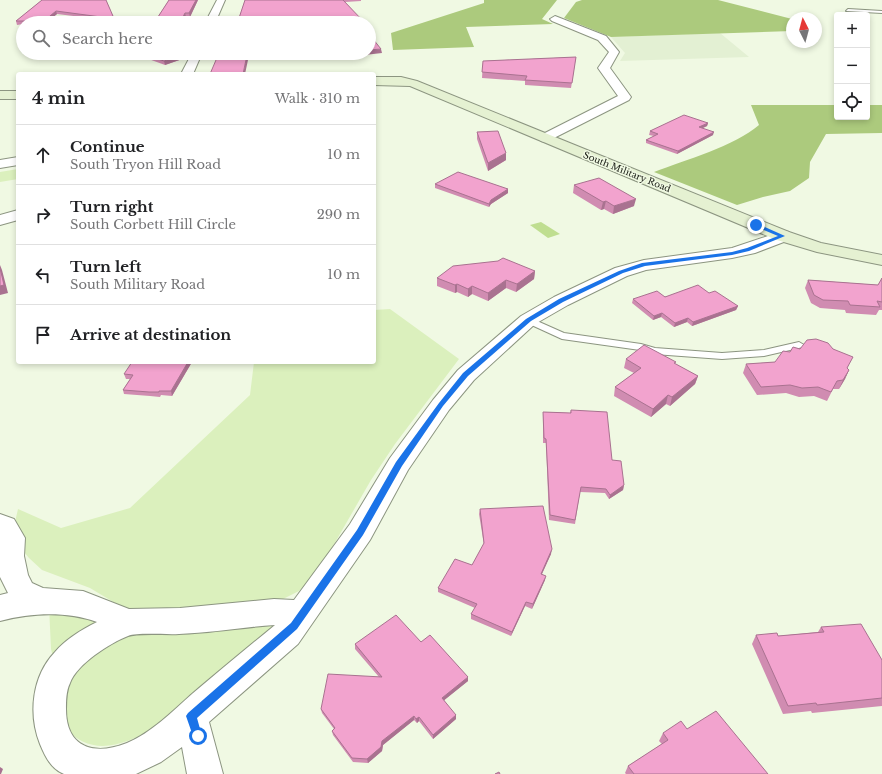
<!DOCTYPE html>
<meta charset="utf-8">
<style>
:root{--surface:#fff;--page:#f6f6f6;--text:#202124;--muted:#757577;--line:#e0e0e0}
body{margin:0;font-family:"Libre Baskerville",serif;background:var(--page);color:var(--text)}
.controls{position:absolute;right:12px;top:12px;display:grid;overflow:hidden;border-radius:4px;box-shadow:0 2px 6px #0003}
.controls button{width:36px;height:36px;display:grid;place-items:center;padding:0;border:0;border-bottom:1px solid var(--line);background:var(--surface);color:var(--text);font:20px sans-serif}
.compass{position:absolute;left:786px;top:12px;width:36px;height:36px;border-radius:50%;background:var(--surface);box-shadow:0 2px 6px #0003;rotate:354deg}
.stop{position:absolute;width:12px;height:12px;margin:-9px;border:3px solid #1a73e8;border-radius:50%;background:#fff}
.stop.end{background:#1a73e8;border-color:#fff;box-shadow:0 1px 4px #0008}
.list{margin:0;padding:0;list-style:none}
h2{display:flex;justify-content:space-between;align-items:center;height:52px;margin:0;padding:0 16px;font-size:17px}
h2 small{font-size:13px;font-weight:400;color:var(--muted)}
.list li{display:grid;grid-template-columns:26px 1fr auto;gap:12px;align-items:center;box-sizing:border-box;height:60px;padding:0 16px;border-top:1px solid var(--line)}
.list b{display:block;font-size:15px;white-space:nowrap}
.list p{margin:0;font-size:13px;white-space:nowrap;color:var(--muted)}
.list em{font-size:13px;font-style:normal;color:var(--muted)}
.icon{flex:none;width:22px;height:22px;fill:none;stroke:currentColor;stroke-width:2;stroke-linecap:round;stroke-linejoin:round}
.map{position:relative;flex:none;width:882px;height:774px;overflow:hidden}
.search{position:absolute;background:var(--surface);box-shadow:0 2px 6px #0003;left:16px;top:16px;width:360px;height:44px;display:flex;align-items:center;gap:10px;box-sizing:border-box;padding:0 14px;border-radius:22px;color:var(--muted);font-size:15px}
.panel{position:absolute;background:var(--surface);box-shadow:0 2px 6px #0003;left:16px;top:72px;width:360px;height:292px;border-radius:4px}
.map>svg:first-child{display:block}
.built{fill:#e3f0d3}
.green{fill:#dbf0bd}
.forest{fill:#acca7d}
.water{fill:#bfde90}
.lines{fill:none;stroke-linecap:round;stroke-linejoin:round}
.lane-casing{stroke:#8c9581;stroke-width:2}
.street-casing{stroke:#8c9581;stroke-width:2}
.secondary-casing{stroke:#8c9581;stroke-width:2}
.lane{fill:#fff;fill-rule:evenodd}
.street{fill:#fff;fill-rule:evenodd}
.secondary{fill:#e5f1d2;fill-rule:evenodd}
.wall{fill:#d08cb1}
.shaded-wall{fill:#a97290}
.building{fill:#f2a3ce;stroke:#a97290}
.route{fill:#1a73e8}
.labels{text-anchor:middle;stroke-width:3;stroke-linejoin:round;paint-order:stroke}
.far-street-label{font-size:9px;fill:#151811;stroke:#f0f9e3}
</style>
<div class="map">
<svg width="882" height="774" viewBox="0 0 882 774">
<rect width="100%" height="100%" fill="#f0f9e3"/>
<!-- built -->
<path class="built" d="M 720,33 L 749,57 L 620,61 L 625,53 L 611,37 Z"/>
<!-- green -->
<path class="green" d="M 18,169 L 18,179 L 0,182 L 0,172 Z
M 390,309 L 459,359 L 395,444 L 371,480 L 329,553 L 313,577 L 299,591 L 279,601 L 146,613 L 120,606 L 90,588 L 42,570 L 29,558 L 20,547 L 15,522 L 18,509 L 61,528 L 130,508 L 250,395 L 254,362 L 374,362 L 374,310 Z
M 49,606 L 101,621 L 55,655 L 52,653 L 51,649 Z
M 276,622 L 275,626 L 154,728 C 123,746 90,758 64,726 L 66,680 L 114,636 Z"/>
<!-- forest -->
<path class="forest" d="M 484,0 L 557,0 L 542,19 L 553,24 L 466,27 L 474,47 L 393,50 L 391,33 L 484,3 Z
M 582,0 L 718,0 L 792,19 L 792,31 L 611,37 L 564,18 L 576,2 Z
M 751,105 L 837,105 L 837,117 L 867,117 L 867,105 L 882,105 L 882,133 L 826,134 L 810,162 L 809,178 L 790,191 L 763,197 L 737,205 L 654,172 C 685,160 735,146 759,125 Z"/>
<!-- water -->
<path class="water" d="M 541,222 L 560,234 L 548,238 L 530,225 Z"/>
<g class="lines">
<!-- lane casing -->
<g class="lane-casing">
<path id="lane" d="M 848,9 L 882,11 L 882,13 L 846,11 Z
M 528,317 L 564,333 L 641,344 L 655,348 L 722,353 L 764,350 L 799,342 L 804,345 L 803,347 L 764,356 L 722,359 L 654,354 L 640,350 L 562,339 L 525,322 L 523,320 Z"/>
</g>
<!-- street casing -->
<g class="street-casing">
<path id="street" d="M 217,0 L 225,0 L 215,23 L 205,23 Z
M 555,16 L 606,36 L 619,52 L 610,68 L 631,97 L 629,100 L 546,142 L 541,141 L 539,138 L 541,135 L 618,96 L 598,68 L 609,52 L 598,40 L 552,21 L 550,19 Z
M 192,53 L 202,53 L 193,74 L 181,74 Z
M 18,157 L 18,165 L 0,168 L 0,160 Z
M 18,210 L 18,220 L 0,225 L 0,215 Z
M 783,231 L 789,232 L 791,236 L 789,240 L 755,253 L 732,258 L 646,270 L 627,276 L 568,305 L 535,324 L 474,380 L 449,410 L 408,470 L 370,540 L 298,644 L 209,722 L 223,774 L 187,774 L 182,747 L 161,762 L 136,774 L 64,774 C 51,769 45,756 40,744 C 28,714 32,676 55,652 C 66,639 81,630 97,622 C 66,611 31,613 0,621 L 0,595 L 8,593 L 0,577 L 0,514 L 14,519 L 25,538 L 24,556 L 28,575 L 32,583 L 43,588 L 83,591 L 129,609 L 180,608 L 274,599 L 294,600 L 350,524 L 390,458 L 433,400 L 458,370 L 521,316 L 554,297 L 615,268 L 644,260 L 732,248 ZM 275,625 C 247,648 219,671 192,694 C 172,712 151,733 127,743 C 94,756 66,748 66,709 C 66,701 66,691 70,683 C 77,664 110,643 128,636 C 138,632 167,635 179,634 C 211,633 243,627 275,625 Z"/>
</g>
<!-- secondary casing -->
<g class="secondary-casing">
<path id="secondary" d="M 374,77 L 401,77 L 417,81 L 789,232 L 821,243 L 882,255 L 882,265 L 817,252 L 777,240 L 410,86 L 374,85 Z
M 0,91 L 18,91 L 18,99 L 0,99 Z"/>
</g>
<!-- lane -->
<use href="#lane" class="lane"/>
<!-- street -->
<use href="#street" class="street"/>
<!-- secondary -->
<use href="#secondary" class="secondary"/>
</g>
<!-- wall -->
<path class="wall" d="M 42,0 L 106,0 L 116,23 L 98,19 L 57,14 L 46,23 L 23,23 L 23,24 L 17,25 L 16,21 Z
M 169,0 L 198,0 L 190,17 L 186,17 L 183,23 L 154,23 Z
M 245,0 L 361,0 L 361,1 L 345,2 L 364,23 L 244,23 L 246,21 L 240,22 L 239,18 Z
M 132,53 L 188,53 L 189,55 L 188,57 L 165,65 Z
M 219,53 L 317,53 L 313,60 L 248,60 Z
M 576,57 L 571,88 L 525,85 L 525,81 L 482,78 L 483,61 Z
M 708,123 L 707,126 L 703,128 L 713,135 L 677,154 L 646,143 L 646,140 L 654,136 L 649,135 L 650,131 Z
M 477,132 L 506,160 L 488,171 L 477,139 Z
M 435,184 L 508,189 L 508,193 L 491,204 L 489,207 L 435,188 Z
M 574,185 L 634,206 L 613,214 L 604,209 L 601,210 L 573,193 Z
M 535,271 L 534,279 L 516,292 L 506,288 L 488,301 L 472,294 L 468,297 L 457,292 L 455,293 L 437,286 L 437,278 Z
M 882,278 L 882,310 L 879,310 L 876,315 L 846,313 L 845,310 L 820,308 L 811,303 L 805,288 L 808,280 L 878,285 Z
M 709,293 L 738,306 L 736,310 L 692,326 L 687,322 L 674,327 L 661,317 L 653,320 L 632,303 L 633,299 Z
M 800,349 L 833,349 L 849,365 L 847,368 L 849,370 L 845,379 L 839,389 L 833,389 L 827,401 L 814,396 L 799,397 L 786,393 L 757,395 L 743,373 L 746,364 L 775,362 L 790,352 Z
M 626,359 L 675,364 L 698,376 L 695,384 L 670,406 L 666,404 L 651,417 L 614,396 L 615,387 L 634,373 L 624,368 Z
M 192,362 L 172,396 L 161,395 L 160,397 L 150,396 L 124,394 L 123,390 L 130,379 L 126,379 L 124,374 Z
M 571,410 L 612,460 L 624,485 L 623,490 L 609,499 L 605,493 L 580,492 L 575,524 L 549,520 L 546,443 L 543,443 L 543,412 L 570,413 Z
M 480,509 L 551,554 L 542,574 L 545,580 L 532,609 L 525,606 L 511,636 L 471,619 L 471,614 L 475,608 L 438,592 L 438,588 L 472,565 L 484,545 L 479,514 Z
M 821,627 L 882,660 L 882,706 L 812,713 L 811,711 L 783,714 L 752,644 L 756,635 L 778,636 L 818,632 Z
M 421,642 L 468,681 L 444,700 L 456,719 L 433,739 L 419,721 L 417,723 L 414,720 L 383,745 L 382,751 L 368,763 L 353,762 L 333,735 L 332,731 L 334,729 L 322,713 L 321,709 L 379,677 L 355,649 L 355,644 Z
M 687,729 L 768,774 L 626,774 L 625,773 L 628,766 L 662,744 L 659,741 L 663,733 Z"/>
<!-- shaded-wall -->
<path class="shaded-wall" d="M 196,0 L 198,0 L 190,17 L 189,13 Z
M 56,11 L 57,14 L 46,23 L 45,23 L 44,21 Z
M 185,13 L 186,17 L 183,23 L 180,23 Z
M 381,49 L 382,53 L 347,57 L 346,53 L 369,53 L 369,50 Z
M 188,53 L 189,55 L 188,57 L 165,65 L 164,61 Z
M 314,53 L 317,53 L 313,60 L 313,56 Z
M 247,55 L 248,60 L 245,74 L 243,74 Z
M 708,123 L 707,126 L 698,130 L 699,127 Z
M 714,132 L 713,135 L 677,154 L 678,151 Z
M 506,153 L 506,160 L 488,171 L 488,163 Z
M 508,189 L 508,193 L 491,204 L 489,207 L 489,204 L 491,200 Z
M 636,199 L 634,206 L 613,214 L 614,206 Z
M 606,201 L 604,209 L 601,210 L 603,202 Z
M 0,265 L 2,270 L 8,293 L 0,295 Z
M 535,271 L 534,279 L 516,292 L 517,284 Z
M 506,280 L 506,288 L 488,301 L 488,293 Z
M 457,284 L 457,292 L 455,293 L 455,285 Z
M 472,286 L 472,294 L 468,297 L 468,289 Z
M 738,306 L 736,310 L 692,326 L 693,322 Z
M 662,313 L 661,317 L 653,320 L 654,316 Z
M 688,318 L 687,322 L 674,327 L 675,323 Z
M 188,362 L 192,362 L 172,396 L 171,391 Z
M 849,370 L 845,379 L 839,389 L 843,380 Z
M 698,376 L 695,384 L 670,406 L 672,397 Z
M 668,395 L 666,404 L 651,417 L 653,409 Z
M 624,485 L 623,490 L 609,499 L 610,495 Z
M 552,549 L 551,554 L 540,578 L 541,574 Z
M 546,576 L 545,580 L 532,609 L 533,604 Z
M 526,602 L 525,606 L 511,636 L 512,632 Z
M 468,677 L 468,681 L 442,702 L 442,698 Z
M 456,715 L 456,719 L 433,739 L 433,735 Z
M 414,716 L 414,720 L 383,745 L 382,751 L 368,763 L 367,759 L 382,741 Z
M 419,717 L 419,721 L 417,723 L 416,719 Z
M 0,767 L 3,769 L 1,774 L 0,774 Z"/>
<!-- building -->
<path class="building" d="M 42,0 L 106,0 L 116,23 L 95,23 L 101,17 L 56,11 L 44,21 L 16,21 Z
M 169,0 L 196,0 L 189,13 L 185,13 L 180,23 L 154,23 Z
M 245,0 L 343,0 L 364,22 L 359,23 L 244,23 L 250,17 L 239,18 Z
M 369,34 L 381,49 L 369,50 Z
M 140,53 L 188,53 L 164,61 Z
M 219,53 L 314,53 L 313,56 L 247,55 L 243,74 L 210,74 Z
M 576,57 L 572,83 L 525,80 L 527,76 L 482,72 L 483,61 Z
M 684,115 L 708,123 L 699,127 L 714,132 L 678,151 L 646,140 L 658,134 L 650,131 Z
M 498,131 L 506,153 L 488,163 L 477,132 Z
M 458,172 L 508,189 L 491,200 L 489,204 L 435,184 Z
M 599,178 L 636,199 L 614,206 L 606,201 L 603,202 L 574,185 Z
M 503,258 L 535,271 L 517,284 L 506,280 L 488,293 L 472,286 L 468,289 L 457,284 L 455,285 L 437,278 L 453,266 L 498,261 Z
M 0,268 L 4,285 L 0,286 Z
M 882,278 L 882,302 L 877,301 L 880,307 L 850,305 L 848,301 L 823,300 L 814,295 L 808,280 L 878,285 Z
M 698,285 L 709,293 L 715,291 L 738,306 L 693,322 L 688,318 L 675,323 L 662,313 L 654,316 L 633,299 L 657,291 L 665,297 Z
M 816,339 L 828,343 L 833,349 L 853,357 L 847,368 L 849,370 L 843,380 L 837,381 L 831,392 L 818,387 L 802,388 L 790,385 L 761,387 L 746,364 L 775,362 L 783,351 L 790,352 L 793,347 L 800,349 L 807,340 Z
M 644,345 L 676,362 L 674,363 L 698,376 L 672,397 L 668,395 L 653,409 L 615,387 L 641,368 L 626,359 Z
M 132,362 L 188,362 L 171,391 L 159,391 L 159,392 L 149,392 L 123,390 L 133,375 L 124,374 Z
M 571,410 L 607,412 L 612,460 L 621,461 L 624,485 L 610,495 L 606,489 L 581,487 L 575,520 L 550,515 L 546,439 L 544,438 L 543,412 L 571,413 Z
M 543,506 L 552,549 L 541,574 L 546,576 L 533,604 L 526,602 L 512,632 L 471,614 L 477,604 L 438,588 L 455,559 L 472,565 L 484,543 L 480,509 Z
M 396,615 L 421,642 L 430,635 L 468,677 L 442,698 L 456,715 L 433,735 L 419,717 L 416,719 L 414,716 L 382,741 L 381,747 L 367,759 L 352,758 L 332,731 L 335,728 L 321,709 L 328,674 L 382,677 L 355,644 Z
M 861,624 L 882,660 L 882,698 L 817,705 L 816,703 L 788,706 L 756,635 L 777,633 L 778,636 L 824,632 L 821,627 Z
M 716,711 L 768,774 L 634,774 L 628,766 L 668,740 L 663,733 L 681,721 L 687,729 Z
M 499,772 L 500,774 L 495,774 Z"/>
<!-- route -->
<path class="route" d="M 754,224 L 758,224 L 785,236 L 749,251 L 732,255 L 645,266 L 623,273 L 563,302 L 531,321 L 468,376 L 443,406 L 402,466 L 363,535 L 297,629 L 197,718 L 202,736 L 201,739 L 198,741 L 194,739 L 186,716 L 188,713 L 291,623 L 357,530 L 396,462 L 439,403 L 463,373 L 526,319 L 559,299 L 619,271 L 642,263 L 732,252 L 747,248 L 778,236 L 754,226 Z"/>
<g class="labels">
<!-- far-street labels -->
<g class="far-street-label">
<text transform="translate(627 172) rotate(22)" y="3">South Military Road</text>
</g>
</g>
</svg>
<div class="controls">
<button>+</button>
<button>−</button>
<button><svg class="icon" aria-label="locate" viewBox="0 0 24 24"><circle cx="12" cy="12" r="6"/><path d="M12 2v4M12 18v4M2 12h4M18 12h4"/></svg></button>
</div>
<svg class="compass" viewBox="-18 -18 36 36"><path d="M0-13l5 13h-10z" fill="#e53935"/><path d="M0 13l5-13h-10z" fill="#757577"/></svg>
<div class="stop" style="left:198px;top:736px"></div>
<div class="stop end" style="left:756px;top:225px"></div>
<div class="search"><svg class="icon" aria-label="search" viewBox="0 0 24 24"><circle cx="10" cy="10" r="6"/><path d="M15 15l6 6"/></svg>Search here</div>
<section class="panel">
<h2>4 min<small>Walk · 310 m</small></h2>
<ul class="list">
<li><svg class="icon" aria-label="ahead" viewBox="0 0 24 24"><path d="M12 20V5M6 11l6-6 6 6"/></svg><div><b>Continue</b><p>South Tryon Hill Road</p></div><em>10 m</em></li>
<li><svg class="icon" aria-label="right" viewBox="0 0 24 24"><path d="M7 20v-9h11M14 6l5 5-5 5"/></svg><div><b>Turn right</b><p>South Corbett Hill Circle</p></div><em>290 m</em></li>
<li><svg class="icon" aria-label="left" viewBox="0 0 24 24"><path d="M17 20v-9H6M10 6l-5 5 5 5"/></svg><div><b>Turn left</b><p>South Military Road</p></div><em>10 m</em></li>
<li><svg class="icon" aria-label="arrive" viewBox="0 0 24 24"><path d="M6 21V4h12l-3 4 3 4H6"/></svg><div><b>Arrive at destination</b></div></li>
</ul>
</section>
</div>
